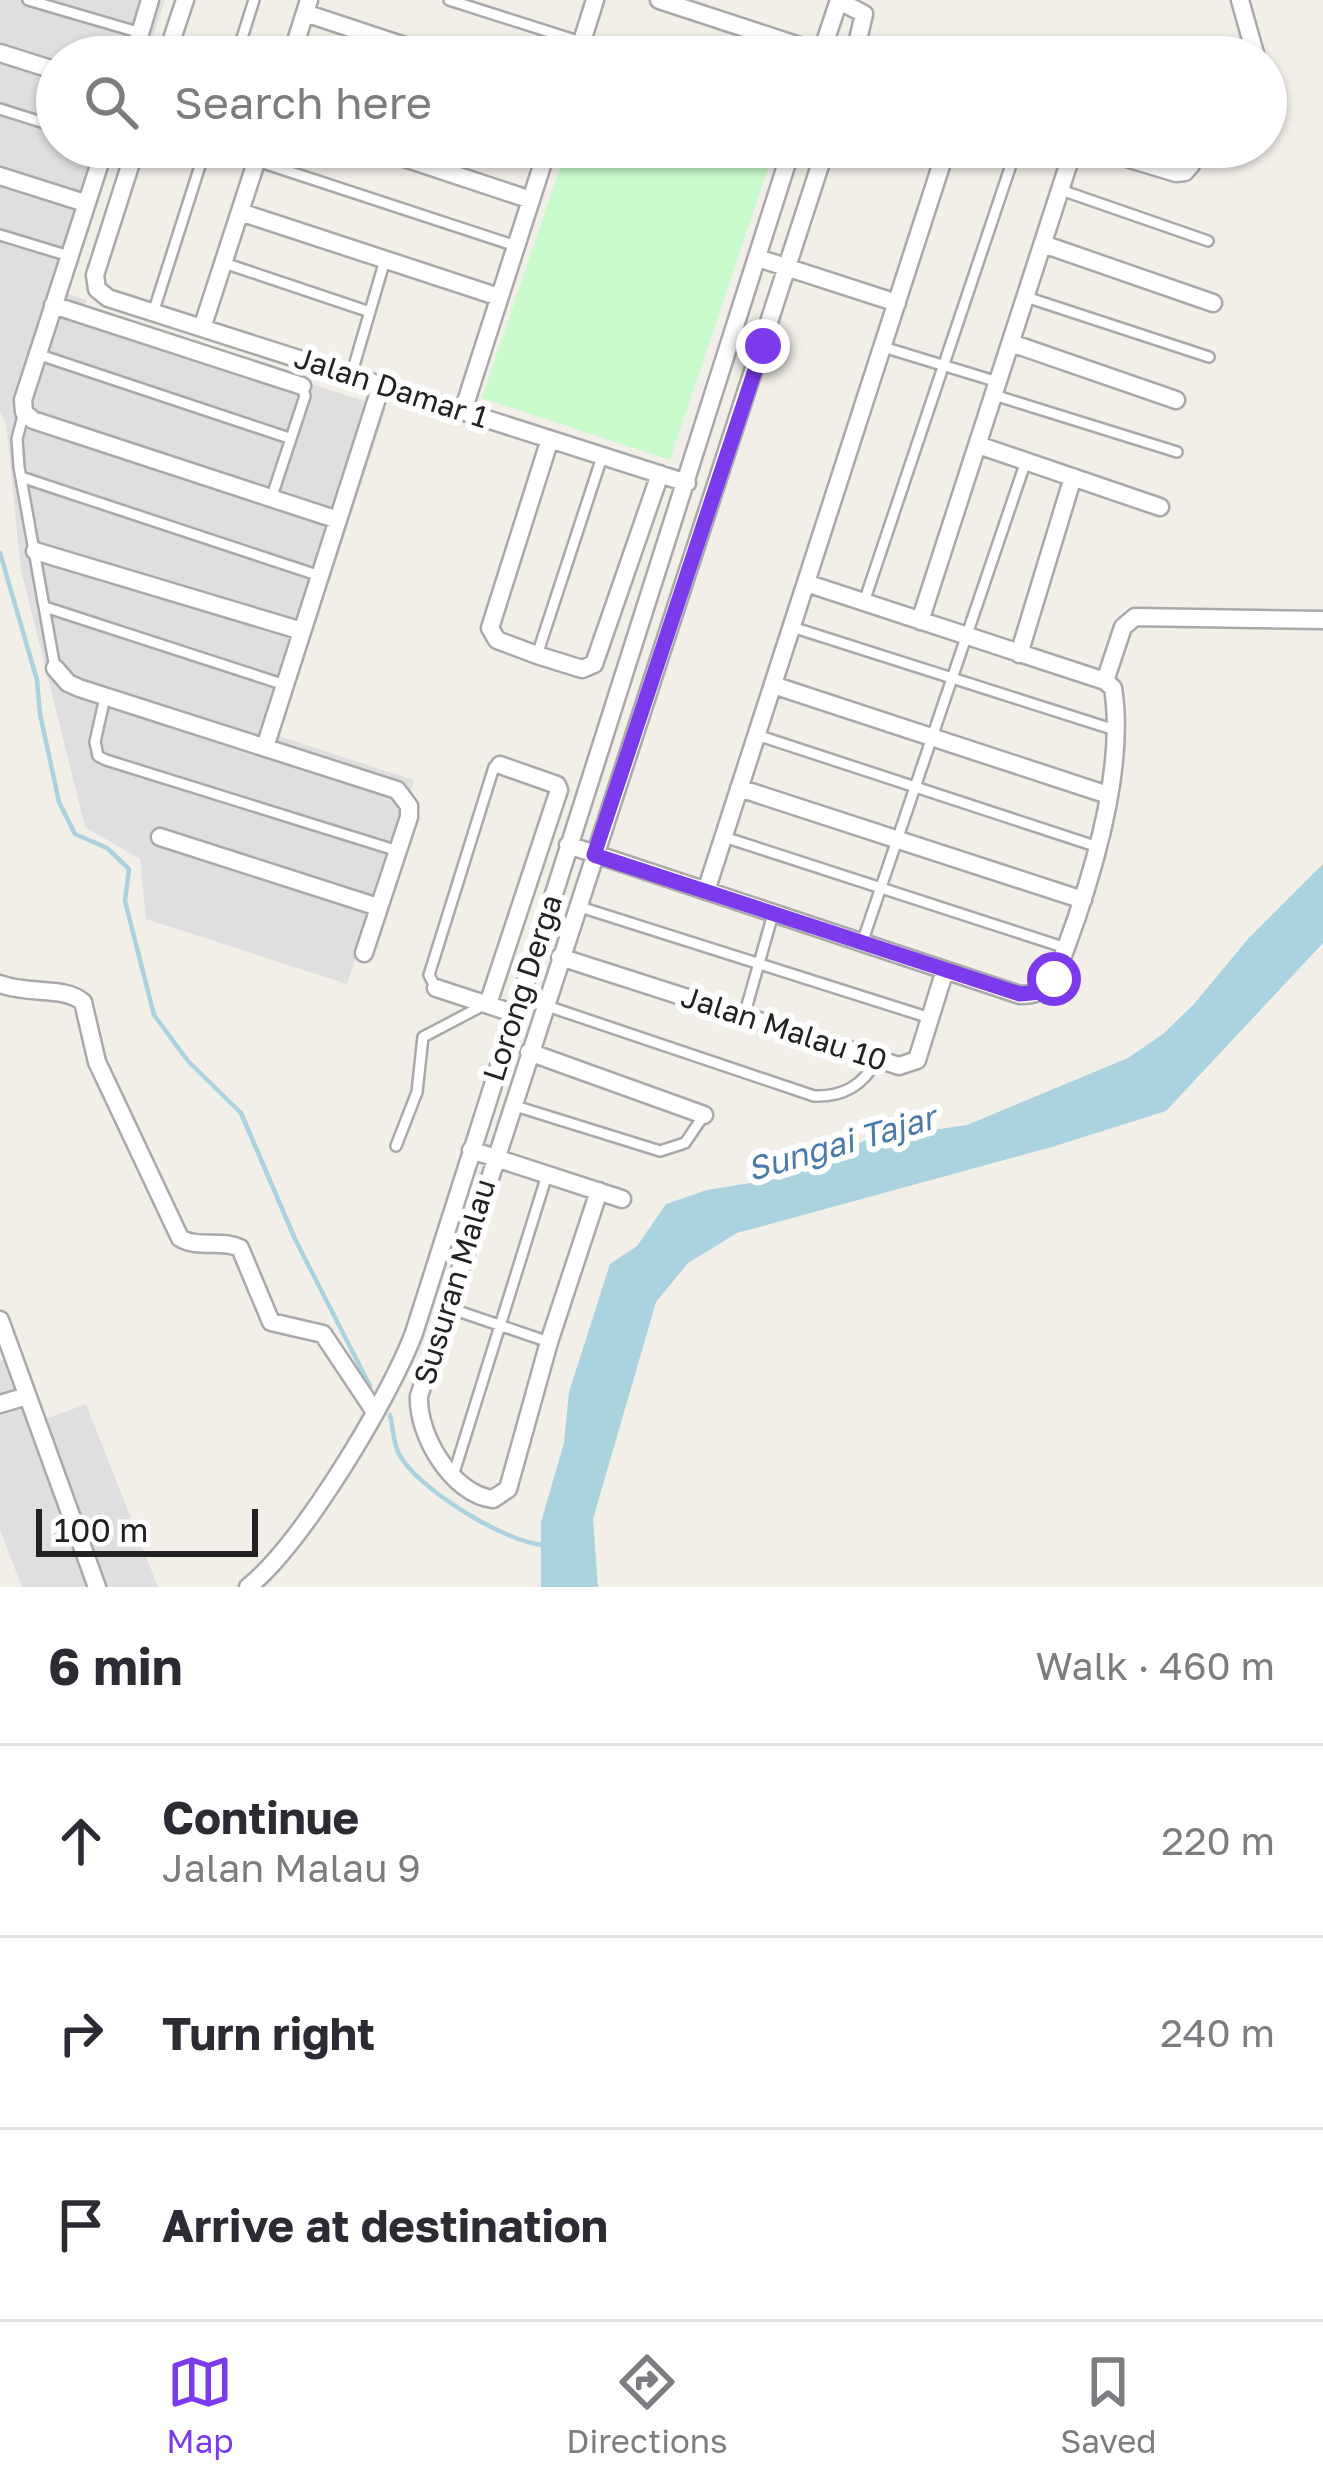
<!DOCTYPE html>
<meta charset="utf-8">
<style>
:root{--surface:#fff;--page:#f2f2f3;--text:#2b2b33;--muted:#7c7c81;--line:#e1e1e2;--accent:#7c3aed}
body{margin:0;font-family:"Golos Text",sans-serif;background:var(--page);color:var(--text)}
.scale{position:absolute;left:36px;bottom:30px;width:222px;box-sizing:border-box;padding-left:12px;border:6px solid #222;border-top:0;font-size:33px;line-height:42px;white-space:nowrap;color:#222;-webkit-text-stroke:9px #fff;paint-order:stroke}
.stop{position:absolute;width:36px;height:36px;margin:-27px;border:9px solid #7c3aed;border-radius:50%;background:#fff}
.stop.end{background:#7c3aed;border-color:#fff;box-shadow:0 3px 12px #0008}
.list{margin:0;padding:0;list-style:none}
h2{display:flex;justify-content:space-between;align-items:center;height:156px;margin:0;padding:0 48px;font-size:51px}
h2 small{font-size:39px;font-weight:400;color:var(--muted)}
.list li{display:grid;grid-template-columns:78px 1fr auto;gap:36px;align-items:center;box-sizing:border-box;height:192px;padding:0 48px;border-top:3px solid var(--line)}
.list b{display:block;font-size:45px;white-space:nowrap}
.list p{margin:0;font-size:39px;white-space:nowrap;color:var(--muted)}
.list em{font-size:39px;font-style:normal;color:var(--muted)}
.icon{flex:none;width:66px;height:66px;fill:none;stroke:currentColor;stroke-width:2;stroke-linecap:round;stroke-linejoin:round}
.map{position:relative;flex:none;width:1323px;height:1587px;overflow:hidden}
.search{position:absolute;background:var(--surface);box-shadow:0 3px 9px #0004;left:36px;right:36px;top:36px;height:132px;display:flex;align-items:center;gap:30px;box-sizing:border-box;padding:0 42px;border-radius:66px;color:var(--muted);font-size:45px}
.sheet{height:732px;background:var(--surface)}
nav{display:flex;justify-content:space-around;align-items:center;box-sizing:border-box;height:168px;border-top:3px solid var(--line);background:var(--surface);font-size:33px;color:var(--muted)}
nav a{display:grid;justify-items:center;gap:6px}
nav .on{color:var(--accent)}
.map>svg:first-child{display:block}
.residential{fill:#e0dfdf}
.park{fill:#c8facc}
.water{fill:#aad3df}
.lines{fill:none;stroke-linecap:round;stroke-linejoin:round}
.stream{stroke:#aad3df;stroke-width:4.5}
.service-casing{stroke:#a9a9a9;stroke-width:14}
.minor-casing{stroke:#a9a9a9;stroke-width:21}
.service{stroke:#fff;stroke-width:9}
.minor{stroke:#fff;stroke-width:16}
.route{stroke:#7c3aed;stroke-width:15}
.labels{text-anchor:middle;stroke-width:12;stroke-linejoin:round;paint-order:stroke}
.street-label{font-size:30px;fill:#222;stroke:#fff}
.water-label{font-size:33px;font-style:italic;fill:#4a7aab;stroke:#fff}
</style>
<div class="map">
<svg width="1323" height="1587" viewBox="0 0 1323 1587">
<rect width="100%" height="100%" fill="#f2efe9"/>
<!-- residential -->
<path class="residential" d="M 0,0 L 165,0 L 146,57 L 57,57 L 57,147 L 116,147 L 68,294 L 87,300 L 84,311 L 386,408 L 279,736 L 414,780 L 347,984 L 146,919 L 140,859 L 85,827 L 21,570 L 6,423 L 0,412 Z
M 20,1354 L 46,1419 L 86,1404 L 158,1587 L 22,1587 L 0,1530 L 0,1361 Z"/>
<!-- park -->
<path class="park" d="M 567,147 L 775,147 L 670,460 L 482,398 Z"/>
<!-- water -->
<path class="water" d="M 1323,864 L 1323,943 L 1166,1111 L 1052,1147 L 737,1233 L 688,1263 L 656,1302 L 593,1519 L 598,1587 L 541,1587 L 541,1522 L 564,1443 L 569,1392 L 610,1264 L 637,1246 L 666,1204 L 707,1190 L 788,1177 L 866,1140 L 967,1125 L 1128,1058 L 1163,1034 L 1194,1004 L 1248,939 Z"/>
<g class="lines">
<!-- stream -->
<path class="stream" d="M 0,553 L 37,680 L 40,714 L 59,802 L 75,834 L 107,848 L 129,869 L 125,901 L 154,1015 L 188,1061 L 241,1113 L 295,1239 L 370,1386
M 390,1415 C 393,1426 393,1441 398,1452 C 414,1487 507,1544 545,1545"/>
<!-- service casing -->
<g class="service-casing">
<path id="service" d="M 28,0 L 141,33
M 449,0 L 581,42
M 236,57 L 254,0
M 0,109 L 57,127
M 257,161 L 516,246
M 1061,190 L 1208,241
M 0,235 L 69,256
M 224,263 L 370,312
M 1026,297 L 1209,357
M 153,313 L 206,147
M 883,347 L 998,382
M 37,354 L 289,438
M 351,376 L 385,260
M 994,395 L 1177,452
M 24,412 L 17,439 L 19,467 L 55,668
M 21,477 L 320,576
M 271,499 L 305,396 L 302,386
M 864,602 L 1017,147
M 45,607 L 285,685
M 792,627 L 1115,730
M 537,655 L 602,457
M 105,697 L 95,742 L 98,756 L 106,760 L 398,851
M 757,735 L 1098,847
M 724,837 L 1066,948
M 577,906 L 930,1018
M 862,943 L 1026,461
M 436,988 L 429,975 L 494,767 L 500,765
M 547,1006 L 814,1096 C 844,1097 863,1085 877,1060
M 744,1016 L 773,914
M 512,1105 L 660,1151 L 685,1143 L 704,1115
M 396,1146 L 417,1092 L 423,1037 L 482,1006
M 446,1307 L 549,1342
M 453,1476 L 547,1175"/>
</g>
<!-- minor casing -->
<g class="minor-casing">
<path id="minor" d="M 659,0 L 821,53
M 1240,0 L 1256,57
M 839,1 L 864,14 L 854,57
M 305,13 L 438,57
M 0,53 L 57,71
M 133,57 L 150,0
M 166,57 L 185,0
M 291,57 L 309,0
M 577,57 L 595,0
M 820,57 L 839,0
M 105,147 L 23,400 L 24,412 L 33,420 L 338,520
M 136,147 L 95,275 L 97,289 L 108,298 L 687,483
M 371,147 L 531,200
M 1090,147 L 1176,173 L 1185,172 L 1191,165 L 1185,147
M 0,176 L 85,203
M 240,212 L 499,297
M 1043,244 L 1213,303
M 758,258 L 897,303
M 53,305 L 302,386
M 202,328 L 261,147
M 1011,343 L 1176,400
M 463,411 L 548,147
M 550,439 L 490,628 L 497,640 L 537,655 L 582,669 L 594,664 L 660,474
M 978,445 L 1160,507
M 35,551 L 302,631
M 806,583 L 1105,681
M 920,621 L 1074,147
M 1019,654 L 1073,477
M 55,668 L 68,683 L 79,688 L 397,790 L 409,806 L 409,817 L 364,953
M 1105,681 L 1123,627 L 1135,617 L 1323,620
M 773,685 L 1108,795
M 265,747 L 381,386
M 739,788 L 1083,900
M 160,837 L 378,907
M 568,845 L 1020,995 C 1036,995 1044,991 1054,979 C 1086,898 1127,776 1113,688 L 1105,681
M 706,891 L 947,147
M 560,957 L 899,1066 L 917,1060 L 945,970
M 0,984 C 29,995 64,986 83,1002 L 97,1062 L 180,1238 C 198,1249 221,1239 240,1248 L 271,1322 L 323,1334 L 375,1412
M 436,988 L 516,1014
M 488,1004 L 559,790 L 557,785 L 500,765
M 529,1052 L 704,1115
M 471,1150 L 622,1199
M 599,1191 L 549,1342 L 508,1489 L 493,1499 C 453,1495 417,1435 419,1396 L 826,147
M 0,1320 L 97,1587
M 0,1404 L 27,1396
M 248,1587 C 302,1544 389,1399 414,1333 L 792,147"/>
</g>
<!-- service -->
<use href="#service" class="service"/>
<!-- minor -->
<use href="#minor" class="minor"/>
</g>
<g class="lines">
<!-- route -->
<path class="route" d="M 763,346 L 594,855 L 1020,994 L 1041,992 L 1054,979"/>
</g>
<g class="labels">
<!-- street labels -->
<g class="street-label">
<text transform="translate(391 388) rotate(18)" y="10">Jalan Damar 1</text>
<text transform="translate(523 988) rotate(-72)" y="10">Lorong Derga</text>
<text transform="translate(784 1029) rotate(18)" y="10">Jalan Malau 10</text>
<text transform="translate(455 1282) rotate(-73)" y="10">Susuran Malau</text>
</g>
<!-- water labels -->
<g class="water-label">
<text transform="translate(841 1143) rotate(-16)" y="12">Sungai Tajar</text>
</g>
</g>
</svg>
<div class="scale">100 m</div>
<div class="stop" style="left:1054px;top:979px"></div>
<div class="stop end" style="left:763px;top:346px"></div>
<div class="search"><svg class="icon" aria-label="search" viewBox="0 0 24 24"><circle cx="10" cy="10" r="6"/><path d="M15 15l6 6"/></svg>Search here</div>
</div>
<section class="sheet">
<h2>6 min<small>Walk · 460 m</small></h2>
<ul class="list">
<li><svg class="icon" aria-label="ahead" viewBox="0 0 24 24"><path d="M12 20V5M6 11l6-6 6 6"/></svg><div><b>Continue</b><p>Jalan Malau 9</p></div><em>220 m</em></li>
<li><svg class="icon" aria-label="right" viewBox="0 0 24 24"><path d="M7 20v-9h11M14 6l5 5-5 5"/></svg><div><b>Turn right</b></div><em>240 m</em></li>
<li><svg class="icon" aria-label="arrive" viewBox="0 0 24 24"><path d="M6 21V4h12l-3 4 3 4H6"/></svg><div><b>Arrive at destination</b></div></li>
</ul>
</section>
<nav>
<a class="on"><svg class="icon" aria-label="map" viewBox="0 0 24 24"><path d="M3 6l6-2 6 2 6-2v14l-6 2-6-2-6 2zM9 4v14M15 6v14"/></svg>Map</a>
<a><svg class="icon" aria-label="directions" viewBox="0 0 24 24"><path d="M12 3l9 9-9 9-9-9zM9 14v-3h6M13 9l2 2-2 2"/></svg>Directions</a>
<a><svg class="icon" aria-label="saved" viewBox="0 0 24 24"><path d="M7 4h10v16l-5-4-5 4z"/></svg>Saved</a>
</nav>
